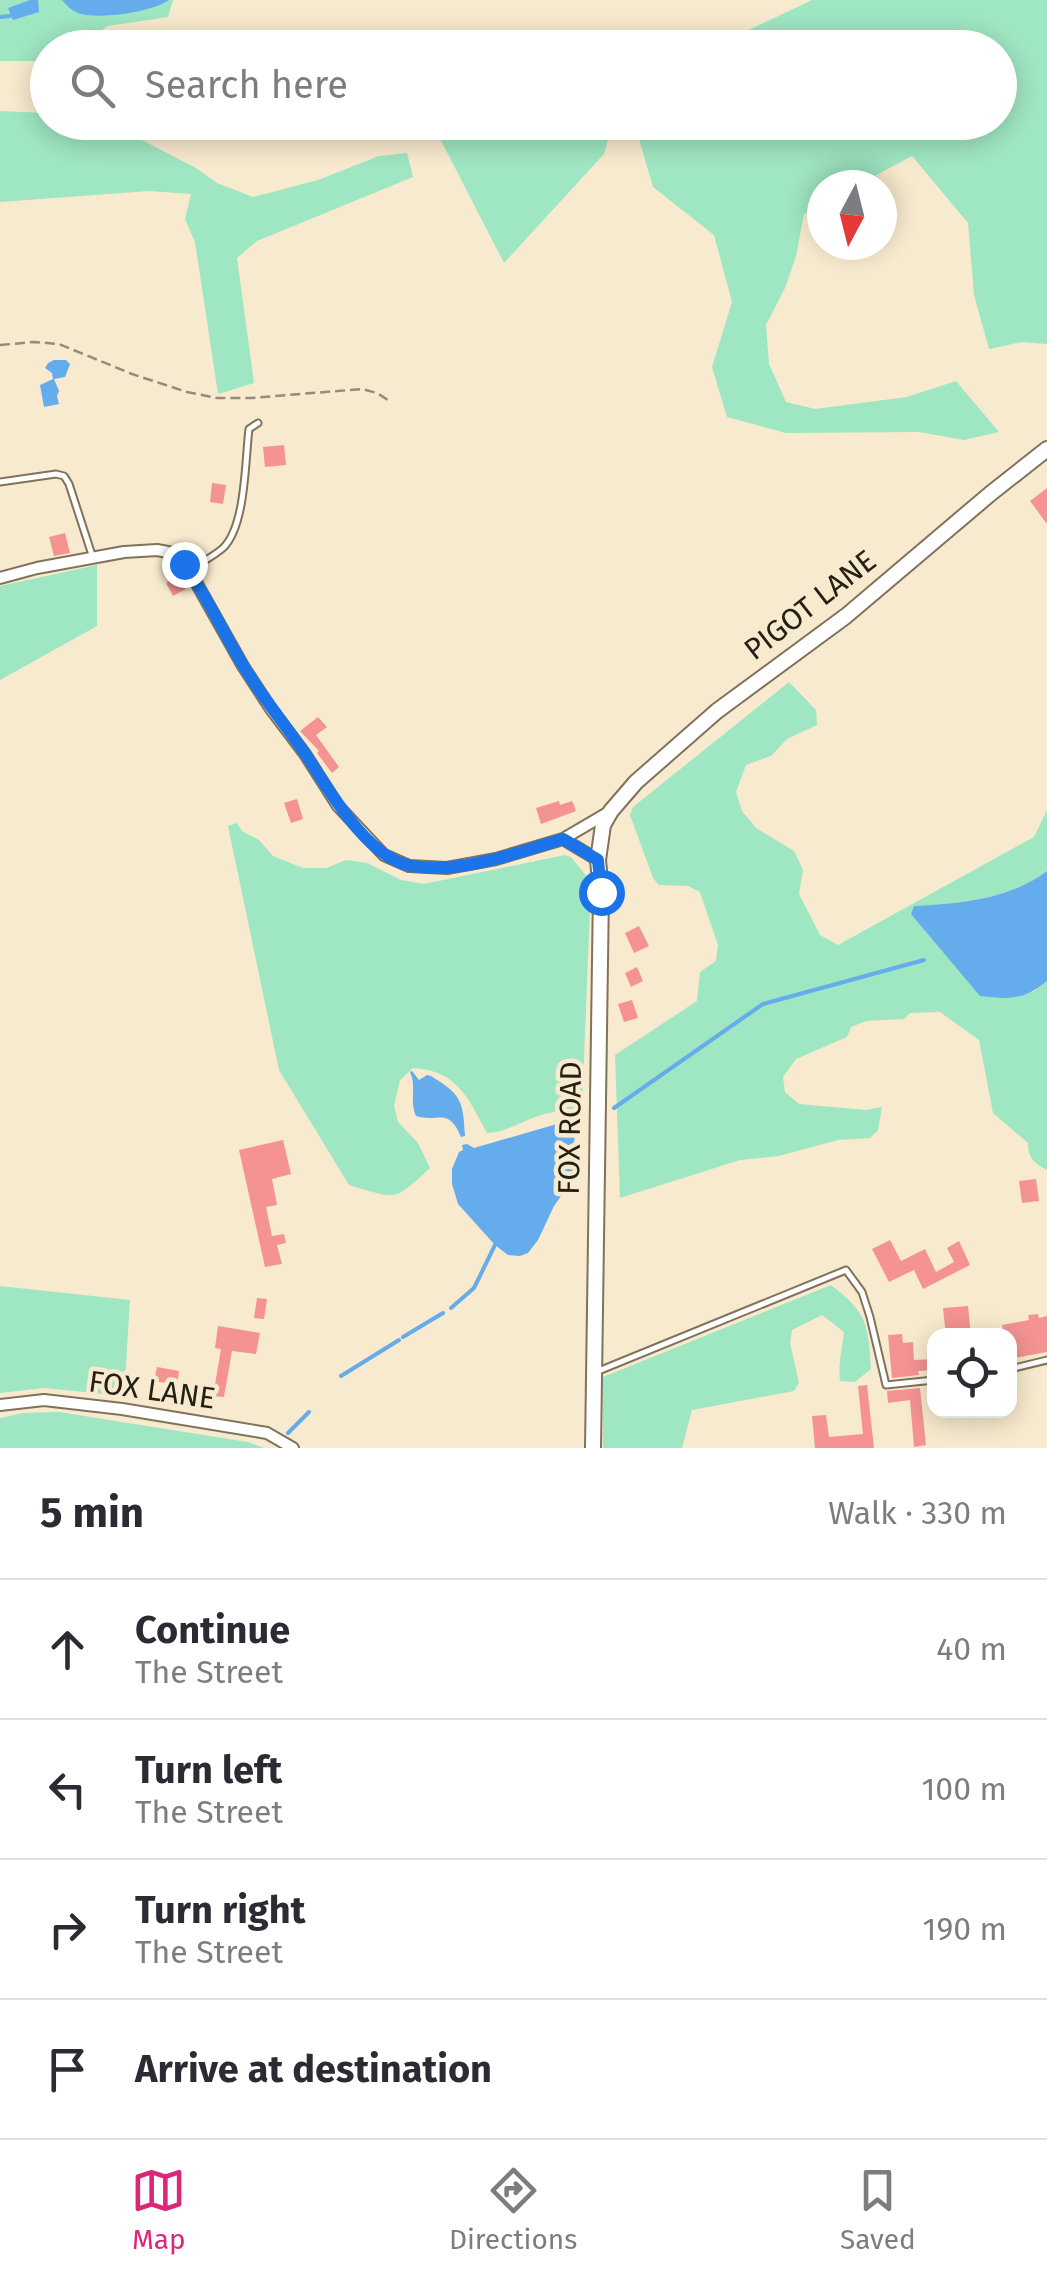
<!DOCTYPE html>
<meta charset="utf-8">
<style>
:root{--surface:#fff;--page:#f7f7f7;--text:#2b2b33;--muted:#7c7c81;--line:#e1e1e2;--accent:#db2777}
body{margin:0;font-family:"Fira Sans",sans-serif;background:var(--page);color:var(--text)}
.controls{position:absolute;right:30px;bottom:30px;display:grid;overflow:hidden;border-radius:20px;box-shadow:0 5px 25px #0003}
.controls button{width:90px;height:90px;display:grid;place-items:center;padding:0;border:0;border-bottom:2px solid var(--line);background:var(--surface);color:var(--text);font:50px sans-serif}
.compass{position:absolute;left:807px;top:170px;width:90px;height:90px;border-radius:50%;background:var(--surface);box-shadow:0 5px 25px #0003;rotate:187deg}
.stop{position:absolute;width:30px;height:30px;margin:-22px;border:8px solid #1a73e8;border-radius:50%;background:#fff}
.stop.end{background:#1a73e8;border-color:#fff;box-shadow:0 2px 10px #0008}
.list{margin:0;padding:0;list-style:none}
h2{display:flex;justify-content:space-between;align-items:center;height:130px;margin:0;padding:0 40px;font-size:42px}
h2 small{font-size:32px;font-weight:400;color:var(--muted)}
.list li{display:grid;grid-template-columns:65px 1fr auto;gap:30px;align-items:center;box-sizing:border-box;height:140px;padding:0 40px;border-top:2px solid var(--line)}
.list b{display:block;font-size:38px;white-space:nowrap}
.list p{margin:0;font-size:32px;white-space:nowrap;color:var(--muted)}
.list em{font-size:32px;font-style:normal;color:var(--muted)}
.icon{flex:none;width:55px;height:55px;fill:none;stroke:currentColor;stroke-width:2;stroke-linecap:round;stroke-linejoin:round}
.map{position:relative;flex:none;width:1047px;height:1448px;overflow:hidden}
.search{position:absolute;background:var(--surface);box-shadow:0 5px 25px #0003;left:30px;right:30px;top:30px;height:110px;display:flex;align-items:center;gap:25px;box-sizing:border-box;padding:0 35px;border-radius:55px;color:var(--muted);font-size:38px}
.sheet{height:690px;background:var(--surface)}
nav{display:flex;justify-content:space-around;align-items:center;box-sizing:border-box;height:140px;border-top:2px solid var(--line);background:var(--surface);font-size:28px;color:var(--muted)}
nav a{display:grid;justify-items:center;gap:5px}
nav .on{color:var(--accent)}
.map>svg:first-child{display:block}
.green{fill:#9fe6c2}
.water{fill:#64aceb}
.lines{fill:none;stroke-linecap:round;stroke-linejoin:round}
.stream{stroke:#64aceb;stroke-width:4}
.building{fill:#f49392}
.lane-casing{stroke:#80735b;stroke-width:9}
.street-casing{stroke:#80735b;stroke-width:14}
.secondary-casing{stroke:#80735b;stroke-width:18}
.path{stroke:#958b77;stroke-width:2.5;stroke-dasharray:10 5;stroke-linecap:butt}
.lane{stroke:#fff;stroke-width:5}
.street{stroke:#fff;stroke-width:10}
.secondary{stroke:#fff;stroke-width:14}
.route{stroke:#1a73e8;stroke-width:12}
.labels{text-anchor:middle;stroke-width:9;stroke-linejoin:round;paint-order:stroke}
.street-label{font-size:30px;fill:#252015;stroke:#f8eace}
</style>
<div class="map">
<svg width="1047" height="1448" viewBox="0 0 1047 1448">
<rect width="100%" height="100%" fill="#f8eace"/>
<!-- green -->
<path class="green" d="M 0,0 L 173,0 L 168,17 L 108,26 L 76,47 L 48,48 L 47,58 L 38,61 L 0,61 Z
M 812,0 L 1047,0 L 1047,344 L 1022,342 L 989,349 L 974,295 L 968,223 L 912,156 L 858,185 L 822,185 L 822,204 L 804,214 L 796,256 L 785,288 L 766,325 L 769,364 L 786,402 L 815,409 L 907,397 L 956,381 L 999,432 L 964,440 L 919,432 L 786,433 L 727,417 L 712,367 L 732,302 L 714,235 L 653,187 L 639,139 L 648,123 L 1000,122 L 1000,48 L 713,47 Z
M 0,111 L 47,113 L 48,122 L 89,123 L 140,139 L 196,168 L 217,183 L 253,197 L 318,180 L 379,156 L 407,153 L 413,177 L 257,241 L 237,258 L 254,383 L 218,394 L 195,242 L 185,219 L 191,194 L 149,191 L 0,202 Z
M 442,122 L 613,122 L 613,123 L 604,154 L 504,263 L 436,131 Z
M 97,565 L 97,626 L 0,680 L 0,586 Z
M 789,682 L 816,710 L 817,725 L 787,739 L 771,756 L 746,765 L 736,792 L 742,811 L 756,828 L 794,851 L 803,870 L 799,894 L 820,935 L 838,945 L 1034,837 L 1047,810 L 1047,871 C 1010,899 960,904 915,906 L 1033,992 L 1047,981 L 1047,1170 C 1034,1163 1028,1158 1028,1143 L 993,1113 L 979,1040 L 940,1012 L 910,1013 L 904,1019 L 866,1021 L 851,1027 L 847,1037 L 796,1059 L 783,1077 L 785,1092 L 799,1104 L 866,1110 L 882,1107 L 878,1130 L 870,1138 L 838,1140 L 779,1156 L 740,1160 L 620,1198 L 615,1055 L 697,1001 L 700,972 L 716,961 L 718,945 L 700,892 L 688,886 L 659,885 L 653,878 L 630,815 L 633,807 Z
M 237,823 L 242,831 L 259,840 L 273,856 L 303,868 L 326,868 L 346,860 L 367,863 L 401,880 L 424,884 L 565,855 L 571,857 L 591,882 L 582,1110 C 568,1111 553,1111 541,1115 C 522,1121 505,1133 487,1133 C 468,1098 458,1071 413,1068 L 400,1080 L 394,1106 L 398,1122 L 418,1143 L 430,1168 C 392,1203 398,1199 349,1185 L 279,1070 L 228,826 Z
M 831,1285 C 868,1313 868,1325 871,1369 L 855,1382 L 840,1381 C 838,1364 842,1350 844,1332 L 822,1315 L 792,1330 L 790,1343 L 799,1383 L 794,1391 L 692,1410 L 682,1448 L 603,1448 L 603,1377 Z
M 0,1286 L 130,1300 L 124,1396 L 44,1388 L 0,1393 Z
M 59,1412 L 248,1442 L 264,1448 L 0,1448 L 0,1418 L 23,1413 Z"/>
<!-- water -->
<path class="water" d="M 30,0 L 38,0 L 39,12 L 13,20 L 8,8 Z
M 62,0 L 169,0 C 152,12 103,19 81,14 C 73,12 67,6 62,0 Z
M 54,360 L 66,360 L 70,364 L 65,377 L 54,379 L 59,391 L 57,396 L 59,404 L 44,407 L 40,385 L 53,379 L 52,373 L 45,368 L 48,363 Z
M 1047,871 L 1047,981 C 1022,1001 1010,999 980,996 L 911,914 L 914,906 C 960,904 1010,899 1047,871 Z
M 412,1071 L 419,1080 L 427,1075 L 431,1076 C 462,1095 463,1101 465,1136 L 461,1137 C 448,1106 439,1123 416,1116 C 409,1100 417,1087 410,1072 Z
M 574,1119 L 577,1122 L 574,1142 L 576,1169 L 571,1182 L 554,1206 L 538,1240 L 528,1253 L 520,1256 L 508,1255 L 495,1245 L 458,1204 L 452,1184 L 452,1169 L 459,1152 L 463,1150 L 462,1145 L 467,1144 L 474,1148 Z"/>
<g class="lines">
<!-- stream -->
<path class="stream" d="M 0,17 L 10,16
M 614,1108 L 763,1004 L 924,960
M 451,1308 L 474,1288 L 495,1245
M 403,1337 L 443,1313
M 341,1376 L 399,1340
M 288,1433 L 309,1412"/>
</g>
<!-- building -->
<path class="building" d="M 284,445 L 286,465 L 265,467 L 263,447 Z
M 212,483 L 226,485 L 223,504 L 210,502 Z
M 1047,488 L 1047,524 L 1030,501 Z
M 65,533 L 70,553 L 54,556 L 49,537 Z
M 178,576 L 186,589 L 173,596 L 166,583 Z
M 318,717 L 327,727 L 316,735 L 339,767 L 332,773 L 317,753 L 319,751 L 300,731 Z
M 297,799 L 303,819 L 291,823 L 284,803 Z
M 559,801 L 560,805 L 572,801 L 576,811 L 541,824 L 536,808 Z
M 639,926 L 649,946 L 634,953 L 625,933 Z
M 637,967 L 643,981 L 631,987 L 625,973 Z
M 632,1000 L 638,1018 L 624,1022 L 618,1004 Z
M 283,1140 L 291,1174 L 272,1179 L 277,1205 L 266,1207 L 272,1236 L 284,1234 L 286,1243 L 277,1245 L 282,1264 L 265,1267 L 239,1150 Z
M 1036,1179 L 1039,1201 L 1022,1203 L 1019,1181 Z
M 890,1240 L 901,1261 L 925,1249 L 936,1272 L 954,1262 L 947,1248 L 959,1241 L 970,1265 L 923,1289 L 914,1270 L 889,1282 L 872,1249 Z
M 257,1298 L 267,1299 L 264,1319 L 254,1318 Z
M 968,1306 L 971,1336 L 946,1336 L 943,1308 Z
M 1038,1314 L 1039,1318 L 1047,1316 L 1047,1352 L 1010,1359 L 1010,1336 L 1004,1336 L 1002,1325 L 1029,1320 L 1028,1315 Z
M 218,1326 L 260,1333 L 256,1354 L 232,1351 L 224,1397 L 213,1396 L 221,1349 L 215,1348 Z
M 902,1334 L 903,1343 L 913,1342 L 914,1360 L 934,1359 L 934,1370 L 918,1371 L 919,1375 L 892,1378 L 888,1335 Z
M 157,1367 L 179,1371 L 177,1385 L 154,1381 Z
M 867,1385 L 874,1448 L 815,1448 L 812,1416 L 826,1415 L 829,1437 L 863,1434 L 858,1386 Z
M 920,1388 L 926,1445 L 914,1447 L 910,1400 L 888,1403 L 887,1391 Z"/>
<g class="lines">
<!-- lane casing -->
<g class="lane-casing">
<path id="lane" d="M 0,482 L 56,474 L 64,476 L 69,484 L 92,555
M 189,571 C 199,563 213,557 223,548 C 246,526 245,460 249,429 L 258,423
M 1010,1369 L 1047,1360
M 596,1372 L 846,1270 L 862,1292 L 870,1317 L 886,1385 L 934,1380"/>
</g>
<!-- street casing -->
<g class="street-casing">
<path id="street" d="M 0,578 L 37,568 L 124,552 L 157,550 L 173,553 L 193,577 L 243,666 L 271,709 L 305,754 L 338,806 L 384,855 L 409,866 L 447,868 L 496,859 L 563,839 L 609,812
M 563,839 L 598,860
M 0,1405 L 44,1400 L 122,1409 L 267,1433 L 293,1448"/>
</g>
<!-- secondary casing -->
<g class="secondary-casing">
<path id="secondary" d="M 593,1448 L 601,892 L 598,860 L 603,825 L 611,811 L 636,782 L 717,711 L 846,616 L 990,494 L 1047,449"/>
</g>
<!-- path -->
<path class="path" d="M 0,345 L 34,342 L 59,344 L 132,374 L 187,392 L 217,398 L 251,398 L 362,389 L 377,393 L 391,402"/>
<!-- lane -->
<use href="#lane" class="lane"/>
<!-- street -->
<use href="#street" class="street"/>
<!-- secondary -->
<use href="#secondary" class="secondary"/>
</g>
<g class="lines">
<!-- route -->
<path class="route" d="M 184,564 C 208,597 224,635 246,670 C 265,701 288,728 308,758 C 330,792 369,860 412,866 C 463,874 515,853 563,839 L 598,860 L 601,892"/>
</g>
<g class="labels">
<!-- street labels -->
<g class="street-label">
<text transform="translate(810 605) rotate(-38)" y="10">PIGOT LANE</text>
<text transform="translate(570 1128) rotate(-89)" y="10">FOX ROAD</text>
<text transform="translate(152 1390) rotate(8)" y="10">FOX LANE</text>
</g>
</g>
</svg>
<div class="controls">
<button><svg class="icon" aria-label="locate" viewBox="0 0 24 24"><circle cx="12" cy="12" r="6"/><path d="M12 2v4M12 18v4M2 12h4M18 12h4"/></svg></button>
</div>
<svg class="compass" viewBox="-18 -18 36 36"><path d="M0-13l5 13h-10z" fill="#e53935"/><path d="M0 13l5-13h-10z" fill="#7c7c81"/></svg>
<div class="stop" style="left:601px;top:892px"></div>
<div class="stop end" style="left:184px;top:564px"></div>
<div class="search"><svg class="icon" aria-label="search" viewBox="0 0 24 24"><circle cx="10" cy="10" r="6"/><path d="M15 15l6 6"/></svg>Search here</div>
</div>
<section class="sheet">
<h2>5 min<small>Walk · 330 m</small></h2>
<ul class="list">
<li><svg class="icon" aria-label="ahead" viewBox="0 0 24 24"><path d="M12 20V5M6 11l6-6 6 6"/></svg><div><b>Continue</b><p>The Street</p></div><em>40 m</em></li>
<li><svg class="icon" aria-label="left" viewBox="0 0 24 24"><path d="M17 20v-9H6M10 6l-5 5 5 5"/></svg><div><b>Turn left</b><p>The Street</p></div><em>100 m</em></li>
<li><svg class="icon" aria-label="right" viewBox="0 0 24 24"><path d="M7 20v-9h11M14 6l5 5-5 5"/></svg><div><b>Turn right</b><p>The Street</p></div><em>190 m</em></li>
<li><svg class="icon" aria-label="arrive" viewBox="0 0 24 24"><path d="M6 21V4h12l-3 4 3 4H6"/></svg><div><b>Arrive at destination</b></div></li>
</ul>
</section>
<nav>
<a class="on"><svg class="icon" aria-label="map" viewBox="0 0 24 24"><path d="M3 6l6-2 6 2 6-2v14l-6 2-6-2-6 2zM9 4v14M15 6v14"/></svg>Map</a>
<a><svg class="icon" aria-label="directions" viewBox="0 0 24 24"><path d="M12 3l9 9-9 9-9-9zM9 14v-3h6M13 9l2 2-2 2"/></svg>Directions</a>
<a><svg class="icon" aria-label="saved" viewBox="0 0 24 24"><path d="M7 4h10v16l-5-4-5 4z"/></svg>Saved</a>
</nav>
